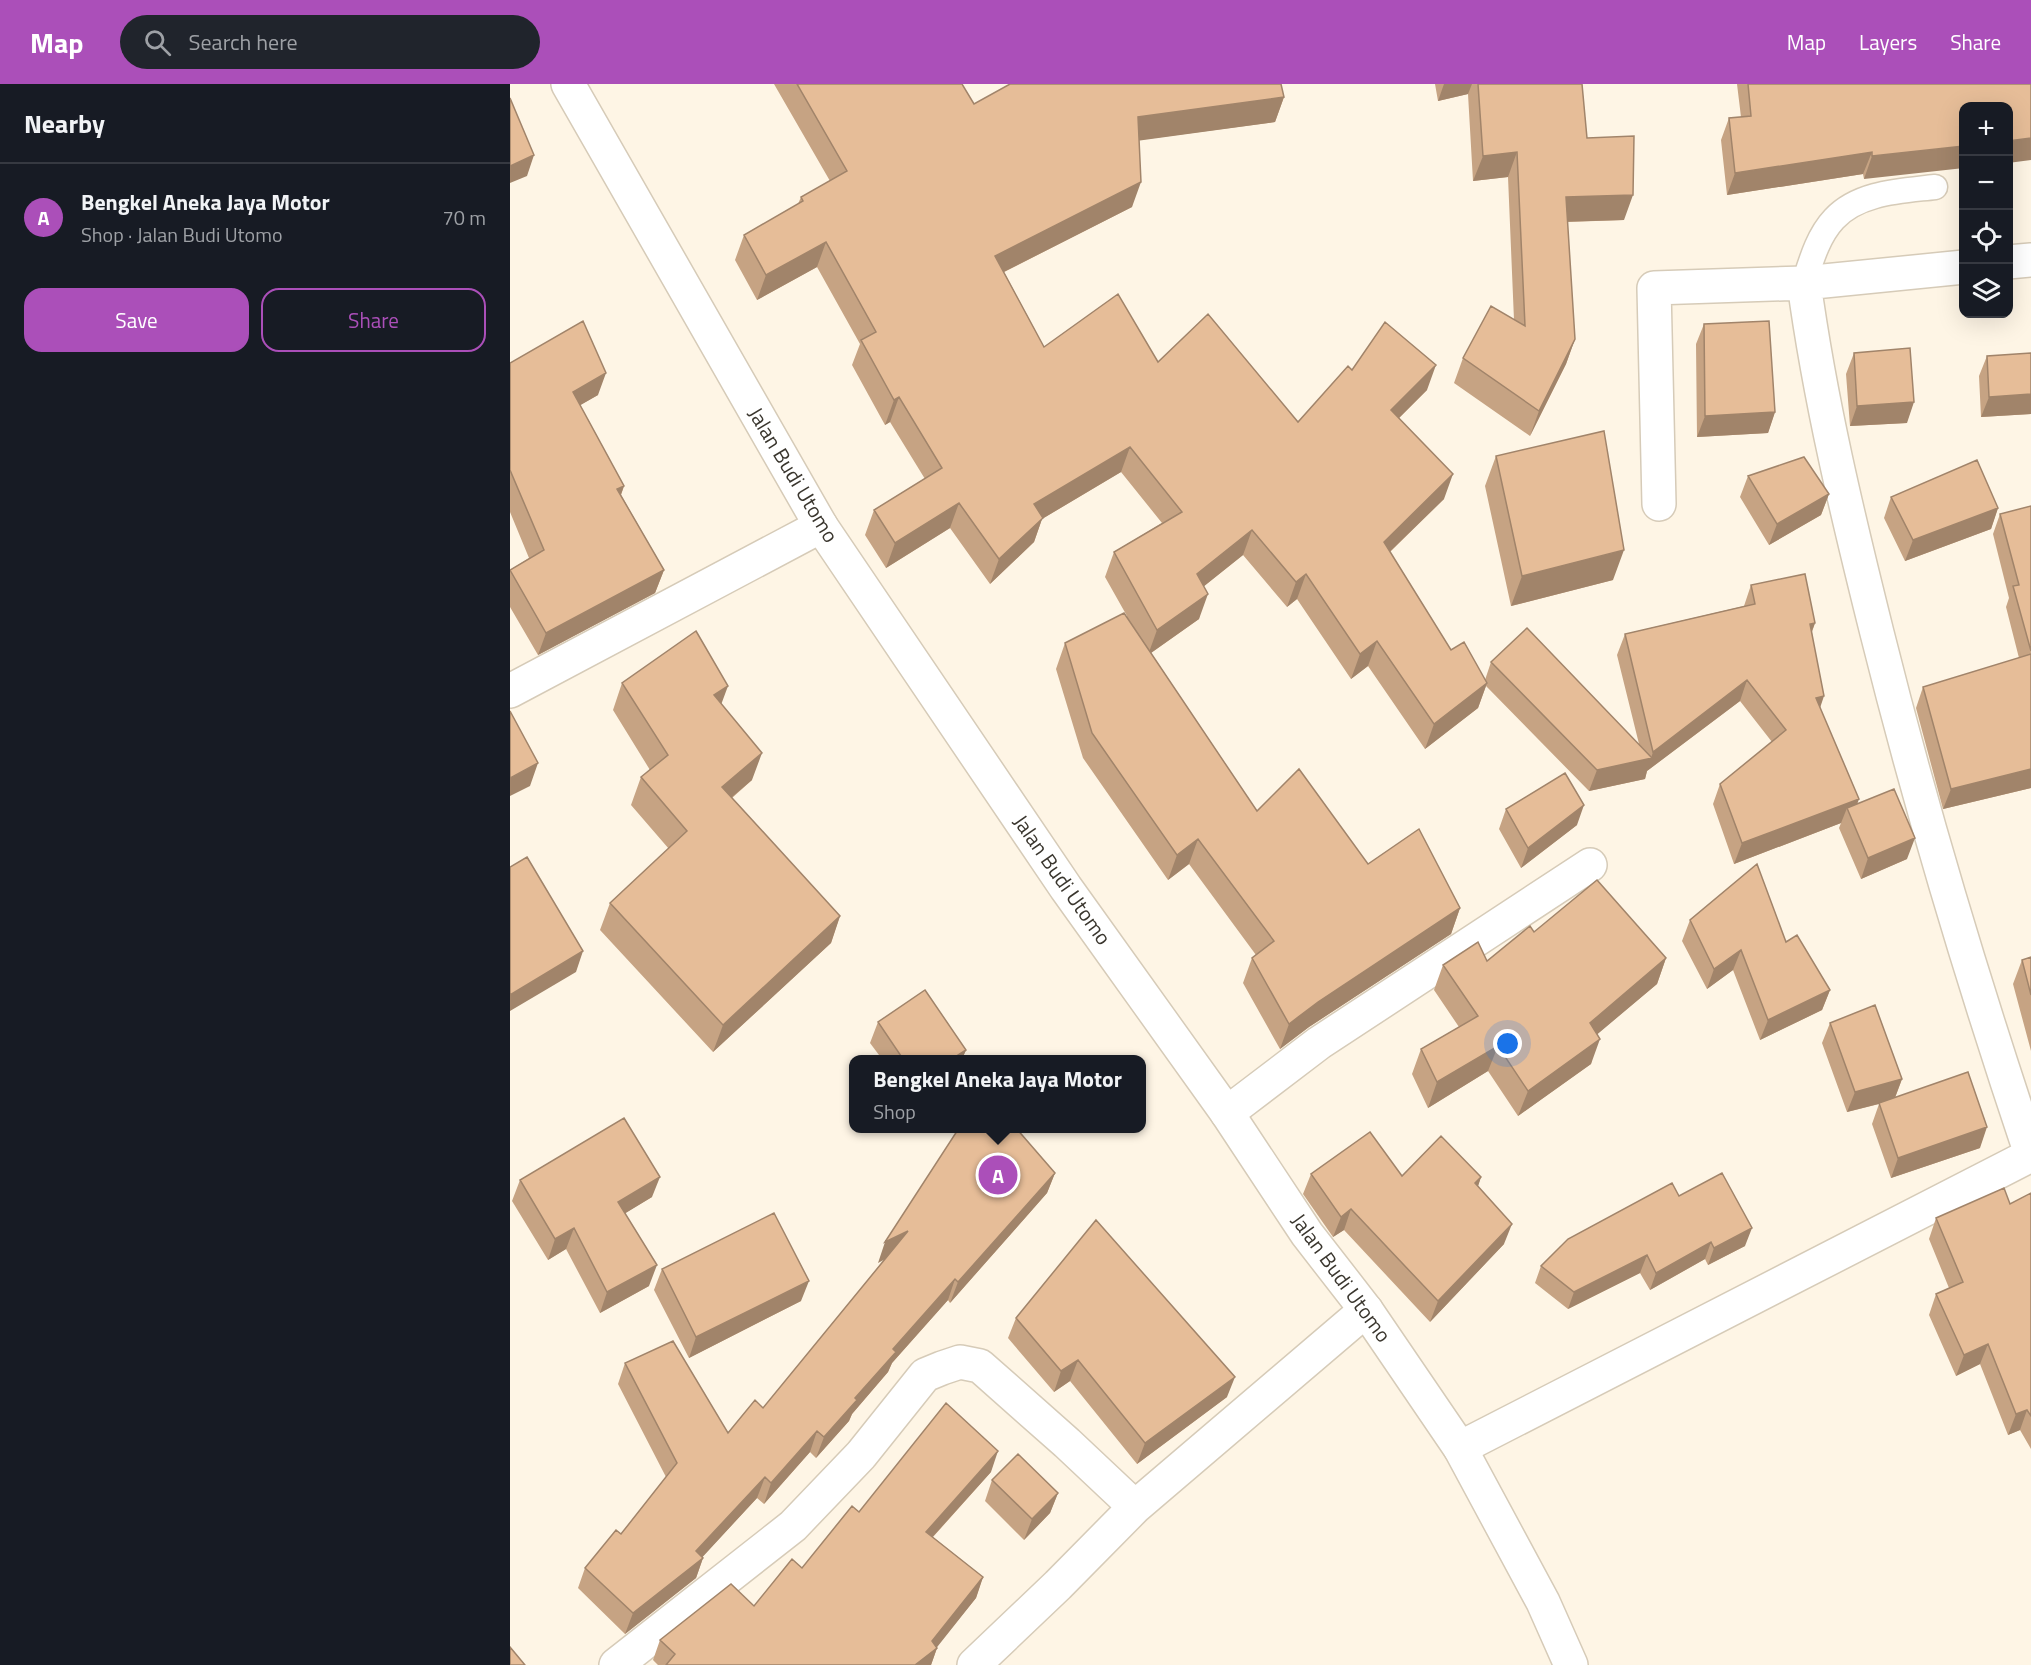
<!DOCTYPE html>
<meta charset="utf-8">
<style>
:root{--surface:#171b24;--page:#20242c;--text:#f1f3f6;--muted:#9ea1a6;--line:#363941;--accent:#ab4fb9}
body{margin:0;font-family:"Titillium Web",sans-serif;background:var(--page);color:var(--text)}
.controls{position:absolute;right:18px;top:18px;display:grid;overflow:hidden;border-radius:12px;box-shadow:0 6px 24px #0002}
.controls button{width:54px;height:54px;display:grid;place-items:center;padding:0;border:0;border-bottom:2px solid var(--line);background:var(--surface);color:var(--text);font:30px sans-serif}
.you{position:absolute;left:998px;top:960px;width:21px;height:21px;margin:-15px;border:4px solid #fff;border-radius:50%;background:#1a73e8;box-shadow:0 0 0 9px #1a73e833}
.badge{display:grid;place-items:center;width:39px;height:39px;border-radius:50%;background:var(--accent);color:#fff;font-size:20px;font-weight:700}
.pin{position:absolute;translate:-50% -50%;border:3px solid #fff;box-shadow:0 2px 6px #0006}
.popup{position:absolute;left:339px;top:971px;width:297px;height:78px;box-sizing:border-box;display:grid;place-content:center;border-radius:12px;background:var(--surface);filter:drop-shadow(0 2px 4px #0005);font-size:20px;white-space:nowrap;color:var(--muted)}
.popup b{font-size:22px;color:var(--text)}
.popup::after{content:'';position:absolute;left:50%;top:100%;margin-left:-12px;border:12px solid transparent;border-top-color:var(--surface)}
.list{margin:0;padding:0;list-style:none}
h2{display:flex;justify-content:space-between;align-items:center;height:78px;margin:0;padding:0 24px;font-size:26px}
h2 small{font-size:20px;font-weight:400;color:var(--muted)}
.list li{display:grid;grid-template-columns:39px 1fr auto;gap:18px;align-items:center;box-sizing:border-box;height:108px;padding:0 24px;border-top:2px solid var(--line)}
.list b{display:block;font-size:22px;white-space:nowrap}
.list p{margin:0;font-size:20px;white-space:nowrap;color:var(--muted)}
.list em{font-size:20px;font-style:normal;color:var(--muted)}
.actions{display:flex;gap:12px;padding:18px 24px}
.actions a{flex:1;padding:14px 0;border:2px solid var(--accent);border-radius:18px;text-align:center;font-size:21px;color:var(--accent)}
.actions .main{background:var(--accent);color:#fff}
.icon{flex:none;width:33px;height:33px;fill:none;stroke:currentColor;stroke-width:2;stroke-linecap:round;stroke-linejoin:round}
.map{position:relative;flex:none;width:1521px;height:1581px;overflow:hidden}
header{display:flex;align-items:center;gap:36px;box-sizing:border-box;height:84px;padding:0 30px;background:var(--accent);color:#fff}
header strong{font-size:28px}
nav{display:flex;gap:33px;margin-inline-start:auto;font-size:21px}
.search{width:420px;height:54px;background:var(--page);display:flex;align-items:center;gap:15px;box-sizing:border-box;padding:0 21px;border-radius:33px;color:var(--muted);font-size:22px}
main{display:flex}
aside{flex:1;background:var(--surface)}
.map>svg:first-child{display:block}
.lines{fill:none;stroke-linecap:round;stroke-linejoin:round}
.service-casing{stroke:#d6cbb8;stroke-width:27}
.minor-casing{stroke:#d6cbb8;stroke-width:36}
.secondary-casing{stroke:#d6cbb8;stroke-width:36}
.service{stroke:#fff;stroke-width:24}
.minor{stroke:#fff;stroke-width:33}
.secondary{stroke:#fff;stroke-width:33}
.wall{fill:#c6a383}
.shaded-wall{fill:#a1846a}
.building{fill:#e6bd98;stroke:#a1846a;stroke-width:1.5}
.labels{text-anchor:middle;stroke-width:4.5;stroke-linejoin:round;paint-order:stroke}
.street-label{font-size:21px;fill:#3a362e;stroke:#fff}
</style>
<header>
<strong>Map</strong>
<div class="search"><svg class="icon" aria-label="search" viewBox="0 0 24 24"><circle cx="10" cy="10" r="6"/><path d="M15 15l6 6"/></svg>Search here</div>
<nav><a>Map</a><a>Layers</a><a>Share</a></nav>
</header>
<main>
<aside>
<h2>Nearby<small></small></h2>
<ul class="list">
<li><span class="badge">A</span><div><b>Bengkel Aneka Jaya Motor</b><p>Shop · Jalan Budi Utomo</p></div><em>70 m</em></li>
</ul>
<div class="actions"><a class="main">Save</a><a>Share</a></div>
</aside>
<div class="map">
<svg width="1521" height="1581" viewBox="0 0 1521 1581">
<rect width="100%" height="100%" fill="#fef5e5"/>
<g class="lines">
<!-- service casing -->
<g class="service-casing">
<path id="service" d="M 1294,199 C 1301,177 1308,152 1324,135 C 1349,108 1392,107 1425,103"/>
</g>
<!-- minor casing -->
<g class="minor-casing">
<path id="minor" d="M 1498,178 L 1521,176
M 1294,199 C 1310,317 1338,433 1367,549 C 1411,725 1463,898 1521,1070
M 1149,420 L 1144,204 L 1294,199 L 1454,183
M 0,607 L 311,442
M 717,1029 L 809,959 L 1080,781
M 950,1364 L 1521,1071
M 106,1581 L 283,1442 L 351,1371 L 415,1291 L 432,1284 L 450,1278 L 470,1282 L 557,1359 L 625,1423
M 464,1581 L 548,1501 L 625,1423 L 856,1226"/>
</g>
<!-- secondary casing -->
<g class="secondary-casing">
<path id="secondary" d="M 58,0 L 311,442 L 556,804 L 717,1029 L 797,1150 L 856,1226 L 950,1364 L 1033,1518 L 1061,1581"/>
</g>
<!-- service -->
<use href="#service" class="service"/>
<!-- minor -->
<use href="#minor" class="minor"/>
<!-- secondary -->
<use href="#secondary" class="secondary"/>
</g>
<!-- wall -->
<path class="wall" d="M 264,0 L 452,0 L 464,20 L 774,13 L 765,38 L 629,56 L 622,123 L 494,188 L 534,263 L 648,278 L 788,338 L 842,286 L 917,306 L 889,334 L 934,415 L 880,468 L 941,566 L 975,596 L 981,578 L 1129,660 L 1107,571 L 1115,550 L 1234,522 L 1241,501 L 1305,539 L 1302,548 L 1310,624 L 1347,720 L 1397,775 L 1351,795 L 1329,744 L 1331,739 L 1224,780 L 1203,720 L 1210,700 L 1262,658 L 1230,617 L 1137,687 L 1135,695 L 1079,707 L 976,602 L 968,624 L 915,665 L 858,582 L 841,595 L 787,515 L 777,523 L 733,471 L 694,502 L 689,535 L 641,569 L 747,727 L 950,824 L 941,850 L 799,943 L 770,965 L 733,899 L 742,874 L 746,871 L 679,780 L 658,796 L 573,674 L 546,585 L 555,559 L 617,532 L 595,493 L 604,468 L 652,439 L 611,388 L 532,435 L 524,458 L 480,500 L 440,444 L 376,484 L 355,451 L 364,426 L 415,395 L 380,338 L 375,341 L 342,281 L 350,260 L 307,183 L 247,216 L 225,176 L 234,151 L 288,120 L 291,113 L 320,97 Z
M 925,0 L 1072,0 L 1077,54 L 1114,136 L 1057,138 L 1065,255 L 1056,280 L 1020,352 L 944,299 L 953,274 L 1004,236 L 998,93 L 963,97 L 958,10 L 928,17 Z
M 1227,0 L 1521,0 L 1354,95 L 1353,90 L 1217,111 L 1211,56 L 1219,34 L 1231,33 Z
M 1194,240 L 1265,328 L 1258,349 L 1187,353 L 1186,260 Z
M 1344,269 L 1397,339 L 1340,342 L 1336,290 Z
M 1521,269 L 1521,330 L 1471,333 L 1469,292 L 1477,272 Z
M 0,279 L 88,311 L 70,321 L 114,402 L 111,411 L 154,486 L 145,509 L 28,571 L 0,523 L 0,486 L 19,474 L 0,428 Z
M 986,372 L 1103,496 L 1001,522 L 975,402 Z
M 1238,392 L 1319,410 L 1311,431 L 1259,461 L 1230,413 Z
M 1381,413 L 1488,424 L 1481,445 L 1395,477 L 1374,434 Z
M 1521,422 L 1521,704 L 1433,725 L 1406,624 L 1413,603 L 1509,574 L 1496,523 L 1499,514 L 1483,450 L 1490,430 Z
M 112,599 L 211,620 L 242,696 L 222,714 L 330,832 L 321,859 L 203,968 L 90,846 L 100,819 L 159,765 L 121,721 L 131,693 L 140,686 L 103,626 Z
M 996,725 L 1067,741 L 1011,784 L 989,745 Z
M 1180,836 L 1276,858 L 1320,906 L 1312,926 L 1250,956 L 1223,886 L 1197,905 L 1172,857 Z
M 1024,848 L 1156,874 L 1147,900 L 1087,950 L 1081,980 L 1008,1032 L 978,987 L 918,1024 L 902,990 L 911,965 L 949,943 L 924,906 L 933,881 L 977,877 Z
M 1521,873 L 1521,967 L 1503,900 L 1512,876 Z
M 368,938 L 456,966 L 452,975 L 372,975 L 360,959 Z
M 1320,939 L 1392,995 L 1385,1014 L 1470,1064 L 1381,1094 L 1362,1040 L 1369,1020 L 1337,1028 L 1312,959 Z
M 545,1089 L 537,1109 L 440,1219 L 438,1216 L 382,1279 L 378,1288 L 342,1330 L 339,1337 L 306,1374 L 300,1368 L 254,1420 L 247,1414 L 192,1473 L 193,1474 L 186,1494 L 115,1550 L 68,1504 L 75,1484 L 111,1450 L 156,1393 L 108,1300 L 115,1279 L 218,1349 L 253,1324 L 374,1176 L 368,1179 Z
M 801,1090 L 971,1093 L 968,1102 L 994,1160 L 920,1238 L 834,1146 L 823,1153 L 793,1110 Z
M 10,1096 L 142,1113 L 115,1129 L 139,1202 L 90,1229 L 56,1165 L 38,1176 L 2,1117 Z
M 1521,1109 L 1521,1365 L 1510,1346 L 1498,1351 L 1470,1280 L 1446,1292 L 1419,1231 L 1426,1210 L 1439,1204 L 1419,1155 L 1426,1134 L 1500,1120 Z
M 1169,1112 L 1235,1162 L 1198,1181 L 1195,1175 L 1140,1206 L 1130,1189 L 1058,1225 L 1025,1199 L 1031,1182 Z
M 152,1185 L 291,1217 L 179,1274 L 144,1206 Z
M 506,1234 L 717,1313 L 627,1380 L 560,1297 L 544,1308 L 498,1254 Z
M 481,1388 L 423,1453 L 473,1493 L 466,1514 L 426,1563 L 427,1564 L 421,1581 L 148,1581 L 143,1576 L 150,1556 L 244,1522 L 292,1484 L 349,1428 Z
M 482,1396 L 548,1409 L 540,1429 L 514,1456 L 475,1417 Z"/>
<!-- shaded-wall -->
<path class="shaded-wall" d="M 934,0 L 962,0 L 958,10 L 928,17 Z
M 774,13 L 765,38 L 619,58 L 628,33 Z
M 1521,54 L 1521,76 L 1498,79 L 1498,57 Z
M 1454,62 L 1454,84 L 1354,95 L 1362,72 Z
M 1007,68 L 998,93 L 963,97 L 973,72 Z
M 1362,68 L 1353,90 L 1217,111 L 1225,89 Z
M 24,71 L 17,92 L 0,99 L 0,82 Z
M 631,98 L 622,123 L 476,197 L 485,172 Z
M 1123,111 L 1114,136 L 1047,138 L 1056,113 Z
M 316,158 L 307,183 L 247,216 L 256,191 Z
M 1065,255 L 1056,280 L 1020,352 L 1029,327 Z
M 926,281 L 917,306 L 872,351 L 881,326 Z
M 96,289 L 88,311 L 55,330 L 63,308 Z
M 1521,310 L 1521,330 L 1471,333 L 1479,313 Z
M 389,313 L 380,338 L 375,341 L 384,316 Z
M 1404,318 L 1397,339 L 1340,342 L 1347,322 Z
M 1265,328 L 1258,349 L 1187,353 L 1195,332 Z
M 620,363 L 611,388 L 532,435 L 524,458 L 480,500 L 489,475 L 524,420 Z
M 943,390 L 934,415 L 865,482 L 874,458 Z
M 114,402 L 106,424 L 107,405 Z
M 1319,410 L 1311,431 L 1259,461 L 1267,440 Z
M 449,419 L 440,444 L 376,484 L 385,459 Z
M 1488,424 L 1481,445 L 1395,477 L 1403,456 Z
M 742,446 L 733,471 L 678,515 L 687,490 Z
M 1114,466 L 1103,496 L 1001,522 L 1012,492 Z
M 154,486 L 145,509 L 28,571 L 36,549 Z
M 796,490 L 787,515 L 777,523 L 786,498 Z
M 698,510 L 689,535 L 638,571 L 647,546 Z
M 1305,539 L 1297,560 L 1300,540 Z
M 867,557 L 858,582 L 841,595 L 850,570 Z
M 1237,596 L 1230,617 L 1137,687 L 1135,695 L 1079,707 L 1087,686 L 1141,674 L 1143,668 Z
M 977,599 L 968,624 L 915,665 L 924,640 Z
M 218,602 L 208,629 L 204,611 Z
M 1314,612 L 1307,633 L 1306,614 Z
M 252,669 L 242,696 L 202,730 L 212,703 Z
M 28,679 L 20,702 L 0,712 L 0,694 Z
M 1521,685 L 1521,704 L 1433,725 L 1441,705 Z
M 1349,715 L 1342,735 L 1337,724 L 1331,739 L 1224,780 L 1232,759 Z
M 1074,721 L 1067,741 L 1011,784 L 1018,764 Z
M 1405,754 L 1397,775 L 1351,795 L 1358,774 Z
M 688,755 L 679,780 L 658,796 L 667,771 Z
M 950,824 L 941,850 L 799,943 L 770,965 L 779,940 L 808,918 Z
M 330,832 L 321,859 L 203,968 L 213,941 Z
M 1231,866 L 1223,886 L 1197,905 L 1204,885 Z
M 73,867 L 66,888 L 0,927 L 0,911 Z
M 1156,874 L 1147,900 L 1071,964 L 1080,939 Z
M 1320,906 L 1312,926 L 1250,956 L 1258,936 Z
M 1090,955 L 1081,980 L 1008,1032 L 1018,1007 Z
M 988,962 L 978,987 L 918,1024 L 927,998 Z
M 456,966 L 452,975 L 442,975 Z
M 1392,995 L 1384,1016 L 1337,1028 L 1345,1008 Z
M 1477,1043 L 1470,1064 L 1381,1094 L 1388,1074 Z
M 545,1089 L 537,1109 L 440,1219 L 448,1198 Z
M 150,1093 L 142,1113 L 101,1138 L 108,1118 Z
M 971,1093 L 964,1114 L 965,1099 Z
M 841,1125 L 834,1146 L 823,1153 L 831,1133 Z
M 1002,1140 L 994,1160 L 920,1238 L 928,1217 Z
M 64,1144 L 56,1165 L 38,1176 L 45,1155 Z
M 1242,1144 L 1235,1162 L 1198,1181 L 1204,1164 Z
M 398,1147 L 390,1167 L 368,1179 L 375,1158 Z
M 1201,1158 L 1195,1175 L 1140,1206 L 1146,1189 Z
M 1137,1171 L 1130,1189 L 1058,1225 L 1064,1208 Z
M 147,1181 L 139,1202 L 90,1229 L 97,1208 Z
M 445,1195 L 438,1216 L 382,1279 L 378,1288 L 342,1330 L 339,1337 L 306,1374 L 314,1353 L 383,1265 Z
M 299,1197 L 291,1217 L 179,1274 L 186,1253 Z
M 1478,1260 L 1470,1280 L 1446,1292 L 1454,1271 Z
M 568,1276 L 560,1297 L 544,1308 L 551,1287 Z
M 725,1293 L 717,1313 L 627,1380 L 635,1359 Z
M 1517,1326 L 1510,1346 L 1498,1351 L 1506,1330 Z
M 307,1347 L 300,1368 L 254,1420 L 261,1399 Z
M 488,1367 L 481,1388 L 409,1468 L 416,1448 Z
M 255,1393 L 247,1414 L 187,1479 L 193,1474 L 186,1494 L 115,1550 L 123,1529 L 186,1467 Z
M 548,1409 L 540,1429 L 514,1456 L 522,1435 Z
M 473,1493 L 466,1514 L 424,1567 L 427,1564 L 421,1581 L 405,1581 L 422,1557 Z"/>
<!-- building -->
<path class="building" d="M 287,0 L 452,0 L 464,20 L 500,0 L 771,0 L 774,13 L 628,33 L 631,98 L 485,172 L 534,263 L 608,210 L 648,278 L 698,230 L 788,338 L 838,282 L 842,286 L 875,238 L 926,281 L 881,326 L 943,390 L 874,458 L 941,566 L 954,558 L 977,599 L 924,640 L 867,557 L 850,570 L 796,490 L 786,498 L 742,446 L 687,490 L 698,510 L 647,546 L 604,468 L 672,428 L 620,363 L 524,420 L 533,434 L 489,475 L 449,419 L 385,459 L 364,426 L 432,384 L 389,313 L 384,316 L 351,256 L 366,248 L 316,158 L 256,191 L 234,151 L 293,117 L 291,113 L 337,87 Z
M 968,0 L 1072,0 L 1077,54 L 1124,52 L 1123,111 L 1056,113 L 1065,255 L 1029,327 L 953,274 L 981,222 L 1015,242 L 1007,68 L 973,72 Z
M 1238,0 L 1521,0 L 1521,54 L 1498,57 L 1498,22 L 1454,22 L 1454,62 L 1362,72 L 1362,68 L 1225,89 L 1219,34 L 1241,32 Z
M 0,14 L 24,71 L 0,82 Z
M 73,237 L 96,289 L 63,308 L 114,402 L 107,405 L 154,486 L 36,549 L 0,486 L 34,466 L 0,386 L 0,279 Z
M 1259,237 L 1265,328 L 1195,332 L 1194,240 Z
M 1400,264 L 1404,318 L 1347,322 L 1344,269 Z
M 1521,269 L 1521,310 L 1479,313 L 1477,272 Z
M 1094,347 L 1114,466 L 1012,492 L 986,372 Z
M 1294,373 L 1319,410 L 1267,440 L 1238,392 Z
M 1467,376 L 1488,424 L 1403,456 L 1381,413 Z
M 1521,422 L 1521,567 L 1503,502 L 1509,501 L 1490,430 Z
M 1295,490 L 1305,539 L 1300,540 L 1314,612 L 1306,614 L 1349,715 L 1232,759 L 1210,700 L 1276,646 L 1237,596 L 1143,668 L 1115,550 L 1245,520 L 1241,501 Z
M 614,529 L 747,727 L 789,685 L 858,780 L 909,745 L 950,824 L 808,918 L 779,940 L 742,874 L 764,857 L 688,755 L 667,771 L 582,649 L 555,559 Z
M 1017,544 L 1142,674 L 1087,686 L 981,578 Z
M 186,547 L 218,602 L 204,611 L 252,669 L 212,703 L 330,832 L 213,941 L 100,819 L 177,747 L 131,693 L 158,671 L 112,599 Z
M 1521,570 L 1521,685 L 1441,705 L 1413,603 Z
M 0,627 L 28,679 L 0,694 Z
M 1055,689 L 1074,721 L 1018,764 L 996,725 Z
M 1384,705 L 1405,754 L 1358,774 L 1337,724 Z
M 17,773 L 73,867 L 0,911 L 0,783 Z
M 1247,780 L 1276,858 L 1287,851 L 1320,906 L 1258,936 L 1231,866 L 1204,885 L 1180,836 Z
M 1087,796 L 1156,874 L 1080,939 L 1090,955 L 1018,1007 L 988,962 L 927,998 L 911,965 L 968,932 L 933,881 L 968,858 L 977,877 L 1020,842 L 1024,848 Z
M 1521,873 L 1521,911 L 1512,876 Z
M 415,906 L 456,966 L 442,975 L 393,975 L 368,938 Z
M 1365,921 L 1392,995 L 1345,1008 L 1320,939 Z
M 1458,988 L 1477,1043 L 1388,1074 L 1369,1019 Z
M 114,1034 L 150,1093 L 108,1118 L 147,1181 L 97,1208 L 64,1144 L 45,1155 L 10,1096 Z
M 449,1044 L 506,1044 L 545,1089 L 448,1198 L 445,1195 L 383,1265 L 386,1268 L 345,1314 L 347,1316 L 314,1353 L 307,1347 L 261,1399 L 255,1393 L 186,1467 L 193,1474 L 123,1529 L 75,1484 L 106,1446 L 111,1450 L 167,1379 L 115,1279 L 163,1257 L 218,1349 L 245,1316 L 253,1324 L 398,1147 L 375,1158 Z
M 860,1048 L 892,1092 L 931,1052 L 971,1093 L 965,1099 L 1002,1140 L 928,1217 L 841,1125 L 831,1133 L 801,1090 Z
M 1212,1089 L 1242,1144 L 1204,1164 L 1201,1158 L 1146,1189 L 1137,1171 L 1064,1208 L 1031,1182 L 1058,1155 L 1162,1099 L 1169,1112 Z
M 1494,1104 L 1500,1120 L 1521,1109 L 1521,1332 L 1517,1326 L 1506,1330 L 1478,1260 L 1454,1271 L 1426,1210 L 1453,1198 L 1426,1134 Z
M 264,1129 L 299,1197 L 186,1253 L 152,1185 Z
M 586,1136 L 725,1293 L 635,1359 L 568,1276 L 551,1287 L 506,1234 Z
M 436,1319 L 488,1367 L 416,1448 L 473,1493 L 422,1557 L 427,1564 L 405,1581 L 156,1581 L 165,1570 L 150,1556 L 221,1500 L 244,1522 L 282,1475 L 292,1484 L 342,1422 L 349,1428 Z
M 508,1370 L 548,1409 L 522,1435 L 482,1396 Z
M 0,1563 L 15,1581 L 0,1581 Z"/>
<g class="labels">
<!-- street labels -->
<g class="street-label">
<text transform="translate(283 391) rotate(59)" y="7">Jalan Budi Utomo</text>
<text transform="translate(552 796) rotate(55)" y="7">Jalan Budi Utomo</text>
<text transform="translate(831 1194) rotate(54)" y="7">Jalan Budi Utomo</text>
</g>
</g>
</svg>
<div class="controls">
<button>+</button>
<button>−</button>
<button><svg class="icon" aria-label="locate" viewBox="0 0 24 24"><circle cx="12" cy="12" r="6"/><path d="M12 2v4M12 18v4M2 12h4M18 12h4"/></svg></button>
<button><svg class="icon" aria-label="layers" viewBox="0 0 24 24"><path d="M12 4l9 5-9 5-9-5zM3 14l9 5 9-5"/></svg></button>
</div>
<div class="you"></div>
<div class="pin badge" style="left:488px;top:1091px">A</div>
<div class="popup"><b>Bengkel Aneka Jaya Motor</b>Shop</div>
</div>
</main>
